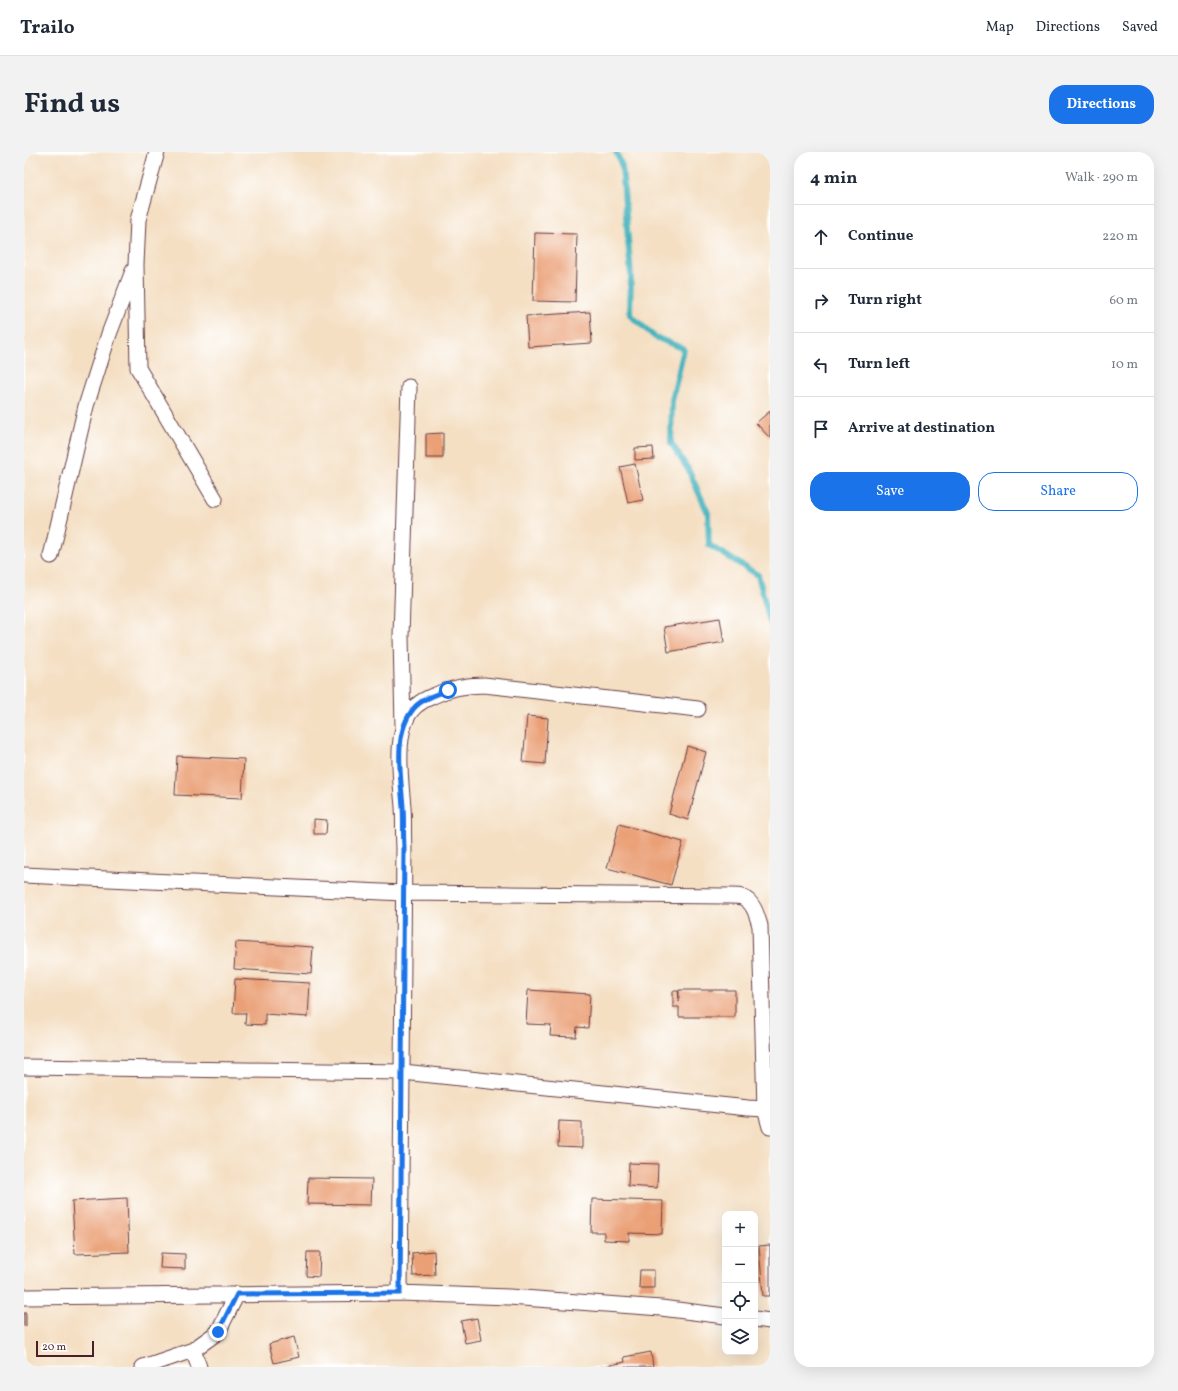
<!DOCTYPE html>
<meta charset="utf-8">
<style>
:root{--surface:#fff;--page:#f2f2f3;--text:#1f2937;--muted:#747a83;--line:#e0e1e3;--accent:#1a73e8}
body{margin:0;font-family:Vollkorn,serif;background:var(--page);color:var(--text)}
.controls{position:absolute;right:12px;bottom:12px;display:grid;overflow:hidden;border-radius:8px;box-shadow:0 4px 16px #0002}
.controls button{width:36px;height:36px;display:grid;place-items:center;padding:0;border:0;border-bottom:1px solid var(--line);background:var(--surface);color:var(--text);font:20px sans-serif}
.scale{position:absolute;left:12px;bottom:10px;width:58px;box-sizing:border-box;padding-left:4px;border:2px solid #4a1f2b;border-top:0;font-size:11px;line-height:14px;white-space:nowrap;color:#4a1f2b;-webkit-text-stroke:3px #fff;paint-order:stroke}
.stop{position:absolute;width:12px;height:12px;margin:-9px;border:3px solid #1a73e8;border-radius:50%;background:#fff}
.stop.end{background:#1a73e8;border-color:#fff;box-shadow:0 1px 4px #0008}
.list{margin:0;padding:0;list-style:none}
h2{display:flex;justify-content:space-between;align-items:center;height:52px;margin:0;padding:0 16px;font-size:17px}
h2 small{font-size:13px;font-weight:400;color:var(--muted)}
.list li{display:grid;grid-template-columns:26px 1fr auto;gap:12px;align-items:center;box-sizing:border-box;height:64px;padding:0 16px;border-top:1px solid var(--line)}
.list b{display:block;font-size:15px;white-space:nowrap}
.list em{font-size:13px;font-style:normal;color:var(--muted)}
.actions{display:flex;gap:8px;padding:12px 16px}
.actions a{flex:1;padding:9px 0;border:1px solid var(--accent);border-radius:16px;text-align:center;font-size:14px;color:var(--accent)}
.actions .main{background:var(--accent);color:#fff}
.icon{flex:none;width:22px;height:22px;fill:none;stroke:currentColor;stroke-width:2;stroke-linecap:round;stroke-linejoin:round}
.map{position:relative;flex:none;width:746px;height:1215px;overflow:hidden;border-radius:16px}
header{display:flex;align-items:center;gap:24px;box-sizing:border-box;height:56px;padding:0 20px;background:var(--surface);border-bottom:1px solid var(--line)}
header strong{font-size:19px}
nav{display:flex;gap:22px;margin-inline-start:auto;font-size:14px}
.intro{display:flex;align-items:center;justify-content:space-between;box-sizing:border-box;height:96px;padding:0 24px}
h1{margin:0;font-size:28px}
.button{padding:10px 18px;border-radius:16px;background:var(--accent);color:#fff;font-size:14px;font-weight:700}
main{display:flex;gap:24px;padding:0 24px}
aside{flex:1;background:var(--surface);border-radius:16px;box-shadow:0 4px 16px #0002}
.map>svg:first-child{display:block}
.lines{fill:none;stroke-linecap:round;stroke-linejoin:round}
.stream{stroke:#44b3bd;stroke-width:6}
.building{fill:#ea9f75}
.minor-casing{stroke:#643c42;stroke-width:17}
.minor{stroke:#fff;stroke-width:15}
.route{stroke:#1a73e8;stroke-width:5}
</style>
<header>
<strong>Trailo</strong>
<nav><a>Map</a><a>Directions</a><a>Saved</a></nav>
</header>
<div class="intro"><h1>Find us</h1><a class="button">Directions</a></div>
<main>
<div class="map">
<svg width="746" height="1215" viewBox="0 0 746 1215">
<rect width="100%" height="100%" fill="#fff"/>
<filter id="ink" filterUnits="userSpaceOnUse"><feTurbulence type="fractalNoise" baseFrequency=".025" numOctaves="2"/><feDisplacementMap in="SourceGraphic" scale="8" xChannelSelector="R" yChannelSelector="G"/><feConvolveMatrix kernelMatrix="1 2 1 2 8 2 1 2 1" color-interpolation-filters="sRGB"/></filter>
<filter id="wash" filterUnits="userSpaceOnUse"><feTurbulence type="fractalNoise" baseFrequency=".012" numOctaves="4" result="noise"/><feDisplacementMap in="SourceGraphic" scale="16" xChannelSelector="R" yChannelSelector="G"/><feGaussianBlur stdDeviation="0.9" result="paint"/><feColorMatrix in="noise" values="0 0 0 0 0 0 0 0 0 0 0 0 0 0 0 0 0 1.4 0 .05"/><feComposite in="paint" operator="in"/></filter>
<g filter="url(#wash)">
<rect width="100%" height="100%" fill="#f4dfc3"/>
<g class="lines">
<!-- stream -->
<path class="stream" d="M 592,0 L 598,14 L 607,124 L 606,163 L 631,185 L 660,197 L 648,248 L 647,291 L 664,317 L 684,361 L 685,393 L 734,423 L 746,470"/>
</g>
<g id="blocks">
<!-- building -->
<path class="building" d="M 511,81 L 553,82 L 551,150 L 509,149 Z
M 566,160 L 568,191 L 504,195 L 502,164 Z
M 746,259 L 746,286 L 732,271 Z
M 419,281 L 419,306 L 402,306 L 402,282 Z
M 629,295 L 630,307 L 611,308 L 611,296 Z
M 611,312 L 619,348 L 604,351 L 596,315 Z
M 696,466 L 700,490 L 644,500 L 640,475 Z
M 503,564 L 524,566 L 521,612 L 499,610 Z
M 663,594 L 682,600 L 664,668 L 645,662 Z
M 153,604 L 220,607 L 218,646 L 151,643 Z
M 290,667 L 303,668 L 302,682 L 290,682 Z
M 595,672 L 659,690 L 647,733 L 583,716 Z
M 212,790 L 289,795 L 287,822 L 210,817 Z
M 211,827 L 286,831 L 284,865 L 241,862 L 241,873 L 221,872 L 222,861 L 209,861 Z
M 504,838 L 566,842 L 564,876 L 553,875 L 552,885 L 526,884 L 527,873 L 502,872 Z
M 655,838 L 711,838 L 711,865 L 655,865 L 655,855 L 649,855 L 649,839 L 654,839 L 655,850 Z
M 535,969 L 558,970 L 558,996 L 534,995 Z
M 605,1011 L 634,1012 L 633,1036 L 604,1034 Z
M 284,1026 L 348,1027 L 347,1053 L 283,1052 Z
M 103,1046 L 105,1100 L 51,1102 L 48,1049 Z
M 568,1047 L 639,1049 L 638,1082 L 605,1081 L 605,1089 L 580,1088 L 580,1080 L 567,1080 Z
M 746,1093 L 746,1144 L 739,1144 L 735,1094 Z
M 410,1099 L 411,1123 L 389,1124 L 388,1101 Z
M 283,1100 L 296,1100 L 295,1125 L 282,1124 Z
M 137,1101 L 161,1102 L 161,1117 L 136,1116 Z
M 616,1118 L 630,1118 L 630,1136 L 615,1136 Z
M 0,1161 L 2,1161 L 2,1174 L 0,1174 Z
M 453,1166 L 457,1188 L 441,1191 L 437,1169 Z
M 270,1185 L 275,1205 L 250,1211 L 245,1192 Z
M 627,1200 L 629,1215 L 577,1215 L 601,1210 L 600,1205 Z"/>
</g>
</g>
<g filter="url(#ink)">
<use href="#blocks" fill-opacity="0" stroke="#643c42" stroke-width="1"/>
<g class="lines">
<!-- minor casing -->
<g class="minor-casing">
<path id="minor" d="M 133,0 L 114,68 L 112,113 L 114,216 L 191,347
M 27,404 L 62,254 L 85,182 L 109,119
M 379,575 L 377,484 L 385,235
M 0,723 L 379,741 L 706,744 C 710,744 715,744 718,745 C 730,750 733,764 736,774 L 741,957 L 746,975
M 0,915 L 379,920 L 724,956 L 741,957
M 376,1141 L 380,695 C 379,682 380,668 379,655 C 377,628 368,572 393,553 C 398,549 404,546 409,544 C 425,536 443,533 460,533 L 674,557
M 0,1145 L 376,1141 L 485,1145 L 637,1156 L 701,1164
M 731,1167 L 746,1169
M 169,1198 L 175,1215
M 119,1215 L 169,1198 L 194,1180 L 213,1142"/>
</g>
<!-- minor -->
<use href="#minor" class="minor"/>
</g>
</g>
<g class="lines" filter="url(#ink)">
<!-- route -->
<path class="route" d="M 194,1180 L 213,1142 L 376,1141 L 380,695 C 379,682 380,668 379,655 C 377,624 368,580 391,555 C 399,546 414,542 424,538"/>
</g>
</svg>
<div class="controls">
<button>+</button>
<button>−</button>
<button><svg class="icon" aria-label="locate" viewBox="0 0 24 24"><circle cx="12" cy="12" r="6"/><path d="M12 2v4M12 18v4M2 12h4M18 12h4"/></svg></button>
<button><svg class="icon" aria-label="layers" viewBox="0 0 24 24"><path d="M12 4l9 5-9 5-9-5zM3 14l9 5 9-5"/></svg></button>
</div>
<div class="scale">20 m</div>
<div class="stop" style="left:424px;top:538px"></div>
<div class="stop end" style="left:194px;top:1180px"></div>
</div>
<aside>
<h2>4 min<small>Walk · 290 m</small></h2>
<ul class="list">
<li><svg class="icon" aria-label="ahead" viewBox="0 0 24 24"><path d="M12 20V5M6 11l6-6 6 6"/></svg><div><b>Continue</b></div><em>220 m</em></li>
<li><svg class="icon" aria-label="right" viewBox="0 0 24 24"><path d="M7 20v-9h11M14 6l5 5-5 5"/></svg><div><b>Turn right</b></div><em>60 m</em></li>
<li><svg class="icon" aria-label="left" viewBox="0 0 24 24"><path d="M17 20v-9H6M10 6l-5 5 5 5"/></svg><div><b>Turn left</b></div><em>10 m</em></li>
<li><svg class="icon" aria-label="arrive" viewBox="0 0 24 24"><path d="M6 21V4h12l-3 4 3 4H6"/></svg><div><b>Arrive at destination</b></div></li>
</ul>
<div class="actions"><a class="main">Save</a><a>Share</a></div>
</aside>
</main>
